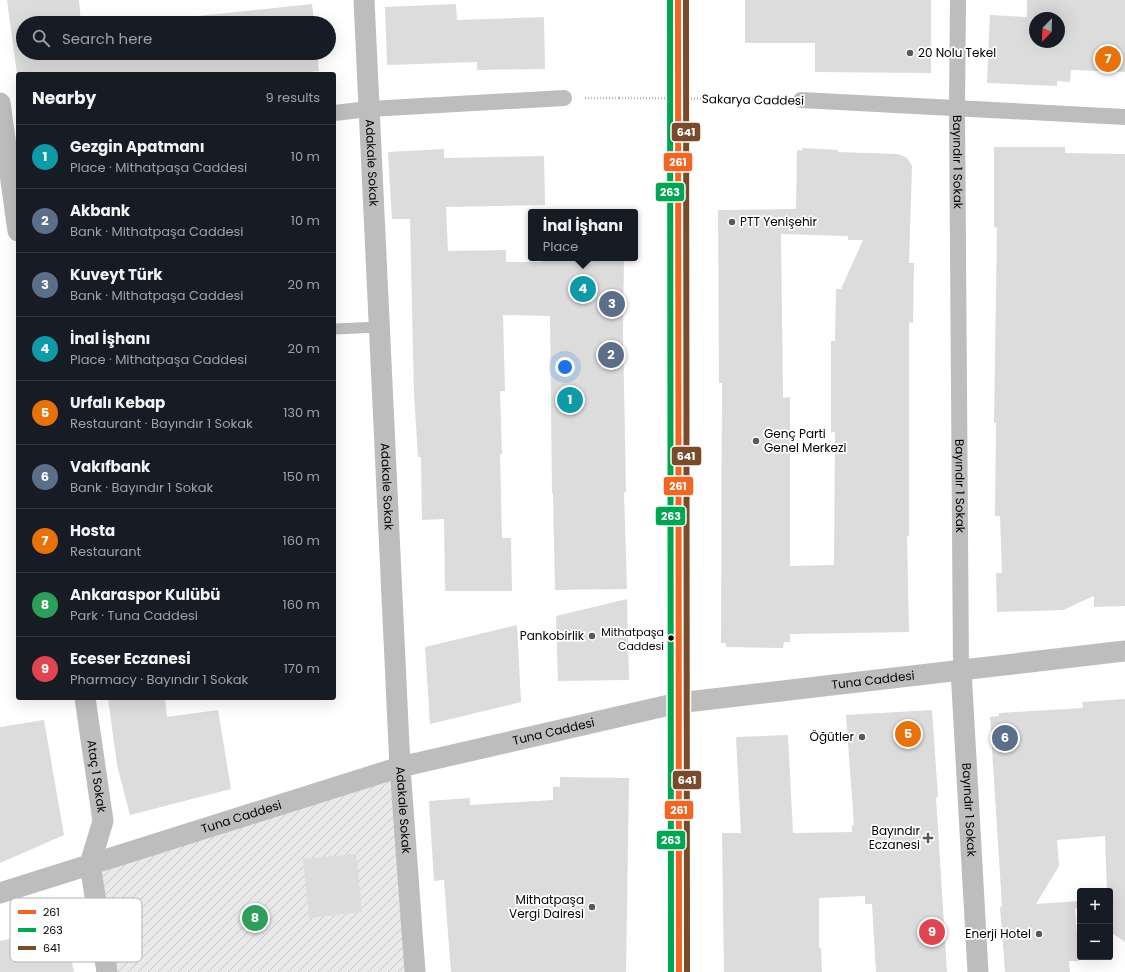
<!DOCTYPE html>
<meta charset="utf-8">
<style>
:root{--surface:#171b24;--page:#242831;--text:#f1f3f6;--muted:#9ea1a6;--line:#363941;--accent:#adaeaf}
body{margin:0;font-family:Poppins,sans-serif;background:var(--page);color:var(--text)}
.controls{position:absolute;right:12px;bottom:12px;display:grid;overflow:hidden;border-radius:4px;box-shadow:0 4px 16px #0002}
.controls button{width:36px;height:36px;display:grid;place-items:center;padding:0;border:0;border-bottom:1px solid var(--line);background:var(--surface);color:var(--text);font:20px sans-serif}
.compass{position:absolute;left:1029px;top:12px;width:36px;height:36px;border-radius:50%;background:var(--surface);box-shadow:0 4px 16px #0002;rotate:203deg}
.you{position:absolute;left:565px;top:367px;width:14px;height:14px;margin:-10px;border:3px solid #fff;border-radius:50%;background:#1a73e8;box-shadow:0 0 0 6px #1a73e833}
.badge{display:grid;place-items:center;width:26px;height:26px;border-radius:50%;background:var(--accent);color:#fff;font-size:13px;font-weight:700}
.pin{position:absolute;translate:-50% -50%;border:2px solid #fff;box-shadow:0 1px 4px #0006}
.popup{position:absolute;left:528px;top:209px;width:110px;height:52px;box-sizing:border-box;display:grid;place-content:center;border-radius:4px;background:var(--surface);filter:drop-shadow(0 1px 3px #0005);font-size:13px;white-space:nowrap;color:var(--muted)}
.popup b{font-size:15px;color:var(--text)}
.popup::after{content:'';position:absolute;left:50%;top:100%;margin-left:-8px;border:8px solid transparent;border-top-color:var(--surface)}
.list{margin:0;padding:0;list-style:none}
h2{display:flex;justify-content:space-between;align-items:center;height:52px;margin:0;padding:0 16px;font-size:17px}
h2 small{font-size:13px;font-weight:400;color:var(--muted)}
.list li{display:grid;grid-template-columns:26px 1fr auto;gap:12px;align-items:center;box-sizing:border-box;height:64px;padding:0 16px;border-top:1px solid var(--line)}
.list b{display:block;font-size:15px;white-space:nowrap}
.list p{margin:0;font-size:13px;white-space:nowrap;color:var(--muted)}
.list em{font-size:13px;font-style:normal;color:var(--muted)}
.icon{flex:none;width:22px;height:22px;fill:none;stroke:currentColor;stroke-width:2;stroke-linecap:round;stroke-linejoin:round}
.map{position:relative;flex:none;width:1125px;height:972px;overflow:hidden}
.search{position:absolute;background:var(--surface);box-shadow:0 4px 16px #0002;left:16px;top:16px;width:320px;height:44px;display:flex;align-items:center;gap:10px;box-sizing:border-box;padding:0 14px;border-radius:22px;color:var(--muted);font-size:15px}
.panel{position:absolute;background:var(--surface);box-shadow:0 4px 16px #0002;left:16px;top:72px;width:320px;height:628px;border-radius:4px}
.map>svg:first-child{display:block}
.garden{fill:url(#garden-furrows)}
.building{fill:#dcdcdc;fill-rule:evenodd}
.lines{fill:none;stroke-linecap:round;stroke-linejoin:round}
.path{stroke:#b8b8b8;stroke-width:2.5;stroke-dasharray:1 2;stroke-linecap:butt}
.service{stroke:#bdbdbd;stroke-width:11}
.pedestrian{stroke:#bdbdbd;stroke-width:16}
.minor{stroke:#bdbdbd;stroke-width:21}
.secondary{stroke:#c0c0c0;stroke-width:22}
.path-bridge{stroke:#b8b8b8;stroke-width:2.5;stroke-dasharray:1 2;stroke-linecap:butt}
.bus-1-casing{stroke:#fff;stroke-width:9}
.bus-2-casing{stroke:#fff;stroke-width:9}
.bus-3-casing{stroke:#fff;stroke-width:9}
.bus-1{stroke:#f26522;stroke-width:6}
.bus-2{stroke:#00a651;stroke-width:6}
.bus-3{stroke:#7a4b2a;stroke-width:6}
.poi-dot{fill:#595959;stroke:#fff;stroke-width:1.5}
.bus-dot{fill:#000;stroke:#fff;stroke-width:1.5}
.labels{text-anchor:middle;stroke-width:3.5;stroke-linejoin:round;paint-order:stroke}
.bus-label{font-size:11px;fill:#000;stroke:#fff;text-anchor:end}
.poi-label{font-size:12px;fill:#000;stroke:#fff;text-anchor:end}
.street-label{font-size:12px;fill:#000;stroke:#fff}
.key{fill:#fff;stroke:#b2b2b2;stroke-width:1}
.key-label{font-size:11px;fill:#000}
.line-badge{stroke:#fff;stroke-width:1.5}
.badge-label{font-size:11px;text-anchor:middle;font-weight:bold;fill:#fff}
</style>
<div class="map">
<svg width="1125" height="972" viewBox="0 0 1125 972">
<defs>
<pattern id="garden-furrows" width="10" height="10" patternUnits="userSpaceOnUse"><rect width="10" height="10" fill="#e9e9e9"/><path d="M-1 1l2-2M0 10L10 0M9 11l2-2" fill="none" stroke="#c6c6c6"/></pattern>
</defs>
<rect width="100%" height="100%" fill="#fff"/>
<!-- garden -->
<path class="garden" d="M 400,767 L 415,972 L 107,972 L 90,864 Z"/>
<!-- building -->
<path class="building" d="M 7,0 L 79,0 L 81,23 L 23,23 L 23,53 L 317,53 L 319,71 L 293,74 L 17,74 Z
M 745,0 L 931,0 L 931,73 L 815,72 L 815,43 L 745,43 Z
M 1027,0 L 1125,0 L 1125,72 L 1071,70 L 1070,82 L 1057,81 L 1057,86 L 987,83 L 990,15 L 1027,17 ZM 1035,18 L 1059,18 L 1059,42 L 1035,42 Z
M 312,4 L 314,23 L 128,23 L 227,13 Z
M 456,4 L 457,20 L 544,17 L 545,69 L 477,70 L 477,62 L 387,65 L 385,7 Z
M 994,147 L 1065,147 L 1065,153 L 1125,154 L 1125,606 L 1094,607 L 1094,596 L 1063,610 L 997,612 L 996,573 L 1002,573 L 1000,516 L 995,516 L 996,423 L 994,423 L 997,228 L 994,227 Z
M 802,148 L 838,150 L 838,152 L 898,154 L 907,158 L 912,166 L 909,263 L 914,263 L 913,323 L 909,322 L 909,536 L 907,536 L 909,632 L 790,634 L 790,642 L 784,642 L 783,648 L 726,647 L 726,643 L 721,643 L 722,383 L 719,383 L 718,210 L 796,209 L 797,150 L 802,151 ZM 781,234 L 848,236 L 848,240 L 863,240 L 841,289 L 836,289 L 835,341 L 831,341 L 831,432 L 835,432 L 834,565 L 790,566 L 790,397 L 783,398 Z
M 444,149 L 444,158 L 544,156 L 545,205 L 446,207 L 448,251 L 506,250 L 506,262 L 542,262 L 544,258 L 624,258 L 623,334 L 626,492 L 624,492 L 627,589 L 555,590 L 553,493 L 552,493 L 550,316 L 503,315 L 505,391 L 500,391 L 502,454 L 500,454 L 502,538 L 511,538 L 512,591 L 445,591 L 444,519 L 422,520 L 421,457 L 418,457 L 414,393 L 410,219 L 392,219 L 388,152 Z
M 627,599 L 629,680 L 558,681 L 556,616 Z
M 517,625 L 521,702 L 430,724 L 425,647 Z
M 108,698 L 165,698 L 167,717 L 218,710 L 231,789 L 130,815 L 117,765 Z
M 1125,699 L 1125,942 L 1110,932 L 1110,891 L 1107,891 L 1105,836 L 1057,840 L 1059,866 L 1036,904 L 1080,901 L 1080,911 L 1075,908 L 1079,961 L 1069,961 L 1070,972 L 1005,972 L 1000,907 L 1002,906 L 990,717 L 999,716 L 999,713 L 1083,708 L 1082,702 Z
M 932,710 L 938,797 L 936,797 L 947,972 L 876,972 L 872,904 L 865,904 L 865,896 L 819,898 L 819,948 L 821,948 L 822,972 L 724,972 L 722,833 L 741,833 L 736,737 L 788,735 L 793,833 L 852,832 L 852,825 L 854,825 L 846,715 Z
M 44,720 L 64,835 L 0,863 L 0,727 Z
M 560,777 L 629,778 L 626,972 L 451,972 L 444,880 L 434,881 L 429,801 L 470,798 L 470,805 L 553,800 L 553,787 L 560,787 Z
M 356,854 L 362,912 L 309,918 L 303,859 Z
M 64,927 L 74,972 L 0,972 L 0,941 Z"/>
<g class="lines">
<!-- path -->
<path class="path" d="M 585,98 L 619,98
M 746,99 L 781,100"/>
<!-- service -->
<path class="service" d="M 334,329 L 379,327"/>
<!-- pedestrian -->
<g class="pedestrian">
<path id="s1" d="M 958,0 L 957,108 L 961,670"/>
<path d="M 801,100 L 1125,117"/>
<path d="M 334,113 L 369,109 L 564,98"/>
</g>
<!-- minor -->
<g class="minor">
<path id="s2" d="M 364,0 L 400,767 L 415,972"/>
<path d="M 0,103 L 18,231"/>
<path id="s3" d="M 961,670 L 978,972"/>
<path id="s4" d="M 85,698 L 103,821 L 90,864 L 107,972"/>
<path id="s5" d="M 0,893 L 400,767 L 678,703 L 1125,651"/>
</g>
<!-- secondary -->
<path class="secondary" d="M 678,0 L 679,972"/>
<!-- path-bridge -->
<path class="path-bridge" d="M 619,98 L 746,99"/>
<!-- bus-1 casing -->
<g class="bus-1-casing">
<path id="bus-1" d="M 678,0 L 679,972"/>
</g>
<!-- bus-2 casing -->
<g class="bus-2-casing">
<path id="bus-2" d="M 670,0 L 671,972"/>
</g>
<!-- bus-3 casing -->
<g class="bus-3-casing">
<path id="bus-3" d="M 686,0 L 687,972"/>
</g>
<!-- bus-1 -->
<use href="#bus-1" class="bus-1"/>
<!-- bus-2 -->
<use href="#bus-2" class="bus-2"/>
<!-- bus-3 -->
<use href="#bus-3" class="bus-3"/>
</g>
<!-- markers -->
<g class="poi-dot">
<circle cx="910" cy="53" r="4"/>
<circle cx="732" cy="222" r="4"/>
<circle cx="756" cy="441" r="4"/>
<circle cx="592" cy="636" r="4"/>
<circle cx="862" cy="737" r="4"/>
<path d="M926 832h4v4h4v4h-4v4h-4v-4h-4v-4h4z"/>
<circle cx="592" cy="907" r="4"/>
<circle cx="1039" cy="934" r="4"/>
</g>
<circle class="bus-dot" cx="671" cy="638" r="3.5"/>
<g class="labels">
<!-- bus labels -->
<g class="bus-label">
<text x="664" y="636">Mithatpaşa<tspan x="664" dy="14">Caddesi</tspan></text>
</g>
<!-- poi labels -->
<g class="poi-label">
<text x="918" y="57" text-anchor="start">20 Nolu Tekel</text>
<text x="740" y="226" text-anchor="start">PTT Yenişehir</text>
<text x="764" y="438" text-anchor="start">Genç Parti<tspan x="764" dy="14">Genel Merkezi</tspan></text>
<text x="584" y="640">Pankobirlik</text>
<text x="854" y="741">Öğütler</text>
<text x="920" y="835">Bayındır<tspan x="920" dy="14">Eczanesi</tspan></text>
<text x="584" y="904">Mithatpaşa<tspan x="584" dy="14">Vergi Dairesi</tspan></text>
<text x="1031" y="938">Enerji Hotel</text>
</g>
<!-- street labels -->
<g class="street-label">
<text transform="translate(753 100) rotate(1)" y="4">Sakarya Caddesi</text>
<text dy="4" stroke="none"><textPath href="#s1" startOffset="162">Bayındır 1 Sokak</textPath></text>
<text dy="4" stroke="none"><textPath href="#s2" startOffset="163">Adakale Sokak</textPath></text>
<text dy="4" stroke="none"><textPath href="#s2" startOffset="487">Adakale Sokak</textPath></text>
<text dy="4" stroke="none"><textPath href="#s1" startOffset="486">Bayındır 1 Sokak</textPath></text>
<text dy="4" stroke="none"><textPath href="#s5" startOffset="901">Tuna Caddesi</textPath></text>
<text dy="4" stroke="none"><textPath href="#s5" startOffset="577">Tuna Caddesi</textPath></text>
<text dy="4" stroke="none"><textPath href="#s4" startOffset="79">Ataç 1 Sokak</textPath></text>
<text dy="4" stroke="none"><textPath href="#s2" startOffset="811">Adakale Sokak</textPath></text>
<text dy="4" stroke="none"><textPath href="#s3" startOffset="140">Bayındır 1 Sokak</textPath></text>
<text dy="4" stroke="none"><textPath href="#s5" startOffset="253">Tuna Caddesi</textPath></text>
</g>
</g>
<!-- legend -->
<rect x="10" y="898" width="132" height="64" rx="6" class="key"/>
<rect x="18" y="910" width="18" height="4" fill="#f26522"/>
<rect x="18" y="928" width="18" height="4" fill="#00a651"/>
<rect x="18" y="946" width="18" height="4" fill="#7a4b2a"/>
<g class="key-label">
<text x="43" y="916">261</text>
<text x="43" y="934">263</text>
<text x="43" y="952">641</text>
</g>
<g class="line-badge">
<rect x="671" y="122" width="30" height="20" rx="4" fill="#7a4b2a"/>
<rect x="663" y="152" width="30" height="20" rx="4" fill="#f26522"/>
<rect x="655" y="182" width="30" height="20" rx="4" fill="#00a651"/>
<rect x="671" y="446" width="31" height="20" rx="4" fill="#7a4b2a"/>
<rect x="663" y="476" width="31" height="20" rx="4" fill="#f26522"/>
<rect x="655" y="506" width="31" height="20" rx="4" fill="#00a651"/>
<rect x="672" y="770" width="30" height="20" rx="4" fill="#7a4b2a"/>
<rect x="664" y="800" width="30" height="20" rx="4" fill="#f26522"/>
<rect x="656" y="830" width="30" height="20" rx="4" fill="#00a651"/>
</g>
<g class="badge-label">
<text x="686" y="136">641</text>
<text x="678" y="166">261</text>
<text x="670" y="196">263</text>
<text x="686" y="460">641</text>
<text x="678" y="490">261</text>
<text x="671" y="520">263</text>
<text x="687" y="784">641</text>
<text x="679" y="814">261</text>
<text x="671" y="844">263</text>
</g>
</svg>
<div class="controls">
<button>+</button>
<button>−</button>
</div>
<svg class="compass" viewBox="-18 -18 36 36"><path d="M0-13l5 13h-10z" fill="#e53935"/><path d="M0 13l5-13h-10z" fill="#9ea1a6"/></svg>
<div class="you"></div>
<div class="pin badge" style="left:570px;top:400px;background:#0f9aa8">1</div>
<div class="pin badge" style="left:611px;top:355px;background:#5c6f8a">2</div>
<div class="pin badge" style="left:612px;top:304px;background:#5c6f8a">3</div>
<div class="pin badge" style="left:583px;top:289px;background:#0f9aa8">4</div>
<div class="popup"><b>İnal İşhanı</b>Place</div>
<div class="pin badge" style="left:908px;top:734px;background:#e8710a">5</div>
<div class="pin badge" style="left:1005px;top:738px;background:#5c6f8a">6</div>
<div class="pin badge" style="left:1108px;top:59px;background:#e8710a">7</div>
<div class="pin badge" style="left:255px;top:918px;background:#2e9e5b">8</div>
<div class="pin badge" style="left:932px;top:932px;background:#e0444e">9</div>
<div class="search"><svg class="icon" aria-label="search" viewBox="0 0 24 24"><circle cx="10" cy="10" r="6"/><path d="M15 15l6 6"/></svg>Search here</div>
<section class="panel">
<h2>Nearby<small>9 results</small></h2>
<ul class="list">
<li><span class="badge" style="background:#0f9aa8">1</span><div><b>Gezgin Apatmanı</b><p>Place · Mithatpaşa Caddesi</p></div><em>10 m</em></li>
<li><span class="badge" style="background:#5c6f8a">2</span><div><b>Akbank</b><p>Bank · Mithatpaşa Caddesi</p></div><em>10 m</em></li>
<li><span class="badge" style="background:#5c6f8a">3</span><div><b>Kuveyt Türk</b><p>Bank · Mithatpaşa Caddesi</p></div><em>20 m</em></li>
<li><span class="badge" style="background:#0f9aa8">4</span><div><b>İnal İşhanı</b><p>Place · Mithatpaşa Caddesi</p></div><em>20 m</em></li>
<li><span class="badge" style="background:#e8710a">5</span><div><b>Urfalı Kebap</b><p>Restaurant · Bayındır 1 Sokak</p></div><em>130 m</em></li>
<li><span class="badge" style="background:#5c6f8a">6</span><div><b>Vakıfbank</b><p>Bank · Bayındır 1 Sokak</p></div><em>150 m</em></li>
<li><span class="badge" style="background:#e8710a">7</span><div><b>Hosta</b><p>Restaurant</p></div><em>160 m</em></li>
<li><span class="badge" style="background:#2e9e5b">8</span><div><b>Ankaraspor Kulübü</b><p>Park · Tuna Caddesi</p></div><em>160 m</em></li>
<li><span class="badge" style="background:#e0444e">9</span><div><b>Eceser Eczanesi</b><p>Pharmacy · Bayındır 1 Sokak</p></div><em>170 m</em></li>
</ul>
</section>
</div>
